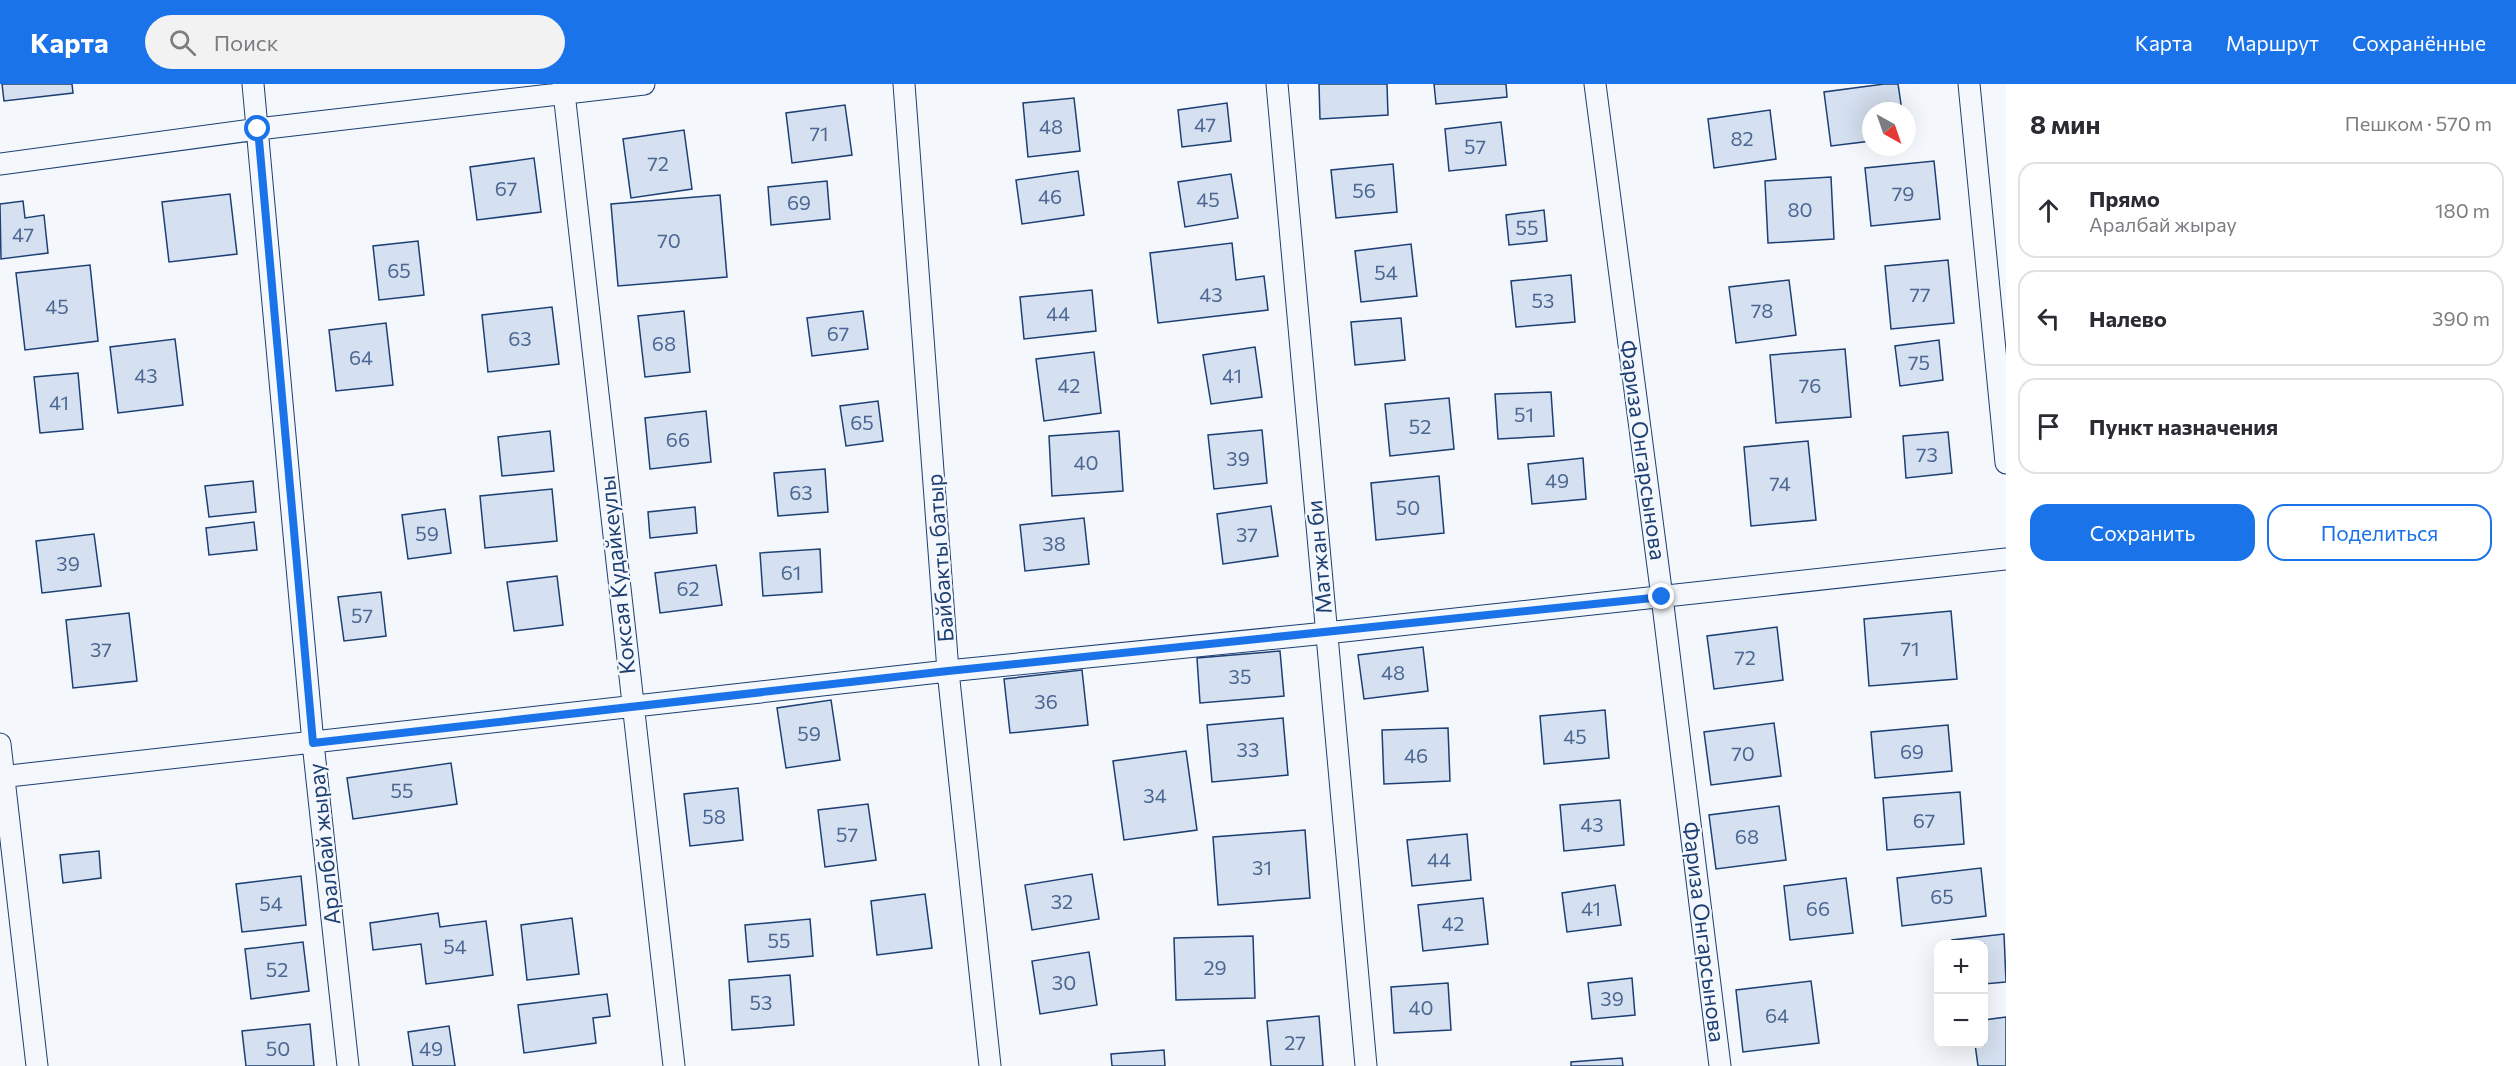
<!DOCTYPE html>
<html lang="ru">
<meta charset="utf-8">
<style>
:root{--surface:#fff;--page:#f2f2f3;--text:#2b2b33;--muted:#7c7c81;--line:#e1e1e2;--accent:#1a73e8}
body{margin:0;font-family:Commissioner,sans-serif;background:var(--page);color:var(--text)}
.controls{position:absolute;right:18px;bottom:18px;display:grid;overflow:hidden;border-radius:12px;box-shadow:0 6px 24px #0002}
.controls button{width:54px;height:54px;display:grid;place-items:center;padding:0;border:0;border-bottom:2px solid var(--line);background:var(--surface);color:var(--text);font:30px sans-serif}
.compass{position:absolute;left:1862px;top:18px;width:54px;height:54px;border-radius:50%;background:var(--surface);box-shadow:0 6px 24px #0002;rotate:140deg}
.stop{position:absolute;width:18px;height:18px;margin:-14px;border:4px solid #1a73e8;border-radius:50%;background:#fff}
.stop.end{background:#1a73e8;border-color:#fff;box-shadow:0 2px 6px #0008}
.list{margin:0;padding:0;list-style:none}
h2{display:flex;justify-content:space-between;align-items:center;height:78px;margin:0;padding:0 24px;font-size:26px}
h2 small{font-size:20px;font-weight:400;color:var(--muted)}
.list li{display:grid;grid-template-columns:39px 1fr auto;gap:18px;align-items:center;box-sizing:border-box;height:96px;margin:0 12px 12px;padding:0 12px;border:2px solid var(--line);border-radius:18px}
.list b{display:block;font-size:22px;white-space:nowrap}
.list p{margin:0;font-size:20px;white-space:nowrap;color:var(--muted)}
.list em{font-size:20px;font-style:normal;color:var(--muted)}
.actions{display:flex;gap:12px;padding:18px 24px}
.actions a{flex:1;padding:14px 0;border:2px solid var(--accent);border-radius:18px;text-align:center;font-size:21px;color:var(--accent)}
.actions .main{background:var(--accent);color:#fff}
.icon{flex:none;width:33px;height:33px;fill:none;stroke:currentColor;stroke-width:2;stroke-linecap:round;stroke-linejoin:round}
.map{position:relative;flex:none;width:2006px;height:982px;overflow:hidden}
header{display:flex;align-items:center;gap:36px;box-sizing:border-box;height:84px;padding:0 30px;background:var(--accent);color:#fff}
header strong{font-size:28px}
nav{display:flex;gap:33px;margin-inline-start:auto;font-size:21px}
.search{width:420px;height:54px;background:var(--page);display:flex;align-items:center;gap:15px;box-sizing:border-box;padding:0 21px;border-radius:33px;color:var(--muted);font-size:22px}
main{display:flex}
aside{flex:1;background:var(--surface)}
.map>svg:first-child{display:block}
.building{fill:#d5e0f0;stroke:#1d3f73;stroke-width:1.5}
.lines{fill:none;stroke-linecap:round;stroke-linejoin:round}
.minor-casing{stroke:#1d3f73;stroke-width:23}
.minor{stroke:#f4f7fb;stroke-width:21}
.route{stroke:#1a73e8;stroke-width:8}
.labels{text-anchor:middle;stroke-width:4.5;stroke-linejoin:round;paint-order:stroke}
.number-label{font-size:20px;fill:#4b6792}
.street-label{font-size:22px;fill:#1d3f73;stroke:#f4f7fb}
</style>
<header>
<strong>Карта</strong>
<div class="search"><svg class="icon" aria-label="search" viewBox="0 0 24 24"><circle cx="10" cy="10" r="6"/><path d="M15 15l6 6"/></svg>Поиск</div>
<nav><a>Карта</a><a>Маршрут</a><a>Сохранённые</a></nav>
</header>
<main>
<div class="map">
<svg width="2006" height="982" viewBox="0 0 2006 982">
<rect width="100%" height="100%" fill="#f4f7fb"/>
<!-- building -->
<path class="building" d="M 2,0 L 72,0 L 73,9 L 4,17 Z
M 1319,0 L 1387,0 L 1388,31 L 1320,35 Z
M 1434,0 L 1506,0 L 1507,13 L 1436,20 Z
M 1884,0 L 1898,0 L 1902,27 L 1871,27 L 1871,57 L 1831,62 L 1824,8 Z
M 1074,14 L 1080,67 L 1028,73 L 1023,19 Z
M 1227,19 L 1231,57 L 1182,63 L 1178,26 Z
M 845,21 L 852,71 L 792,79 L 786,29 Z
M 1770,26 L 1776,75 L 1714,84 L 1708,35 Z
M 1501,38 L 1506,81 L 1449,87 L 1445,45 Z
M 684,46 L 692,105 L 631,114 L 623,55 Z
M 534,74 L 541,128 L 477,136 L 470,83 Z
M 1934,77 L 1940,135 L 1871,142 L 1865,84 Z
M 1393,80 L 1397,128 L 1336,134 L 1331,86 Z
M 1078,87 L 1084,131 L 1022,140 L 1016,96 Z
M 1231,90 L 1238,134 L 1185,143 L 1178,98 Z
M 1831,93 L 1834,155 L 1768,159 L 1765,97 Z
M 827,97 L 830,135 L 771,141 L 768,103 Z
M 230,110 L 237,170 L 169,178 L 162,118 Z
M 720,111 L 727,193 L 618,202 L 611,120 Z
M 23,117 L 25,134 L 44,131 L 48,169 L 1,175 L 0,120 Z
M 1544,126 L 1547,157 L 1509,161 L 1506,131 Z
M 418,157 L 424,211 L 379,216 L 373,162 Z
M 1232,159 L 1236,196 L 1264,192 L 1268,226 L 1158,239 L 1150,169 Z
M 1411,160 L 1417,212 L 1361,218 L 1355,167 Z
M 1948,176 L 1954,239 L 1891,245 L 1885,182 Z
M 90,181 L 98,257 L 25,266 L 16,189 Z
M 1571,191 L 1575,238 L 1516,243 L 1511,197 Z
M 1789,196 L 1796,251 L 1736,259 L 1729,203 Z
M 1092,206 L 1096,247 L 1024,255 L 1020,213 Z
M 552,223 L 559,280 L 488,288 L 482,231 Z
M 684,227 L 690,288 L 645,293 L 638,232 Z
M 863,227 L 868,265 L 812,272 L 807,234 Z
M 1401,234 L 1405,276 L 1355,281 L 1351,238 Z
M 386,239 L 393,301 L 336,307 L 329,246 Z
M 175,255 L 183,321 L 118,329 L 110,263 Z
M 1939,256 L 1943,296 L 1900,302 L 1895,262 Z
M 1255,263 L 1262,313 L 1211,320 L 1203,271 Z
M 1845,265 L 1851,333 L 1776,339 L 1770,271 Z
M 1094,268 L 1101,329 L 1044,337 L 1036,275 Z
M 78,289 L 83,345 L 40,349 L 34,293 Z
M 1551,308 L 1554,352 L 1498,355 L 1495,310 Z
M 1449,314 L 1454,365 L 1390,372 L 1385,320 Z
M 878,317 L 883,357 L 846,362 L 840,322 Z
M 706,327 L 711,378 L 650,385 L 645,334 Z
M 1262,346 L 1267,399 L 1214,405 L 1208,351 Z
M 550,347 L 554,387 L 502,392 L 498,353 Z
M 1119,347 L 1123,407 L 1052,412 L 1049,352 Z
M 1948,348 L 1952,389 L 1906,394 L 1903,352 Z
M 1808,357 L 1816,436 L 1751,442 L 1744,363 Z
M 1583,374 L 1586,415 L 1532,420 L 1528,380 Z
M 825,385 L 828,428 L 778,432 L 774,389 Z
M 1439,392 L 1444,449 L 1376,456 L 1371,399 Z
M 253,397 L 256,428 L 209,433 L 205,402 Z
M 552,405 L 557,457 L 485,464 L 480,412 Z
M 1271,422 L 1278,472 L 1223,480 L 1217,430 Z
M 695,423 L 697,449 L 650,454 L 648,428 Z
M 445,425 L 451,469 L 408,475 L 402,431 Z
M 1084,434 L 1089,480 L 1025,487 L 1020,441 Z
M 254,438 L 257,466 L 209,471 L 206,444 Z
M 94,450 L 101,502 L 42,509 L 36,457 Z
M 820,465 L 822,508 L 763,512 L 760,469 Z
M 716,481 L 722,521 L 660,529 L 655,489 Z
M 557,492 L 563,541 L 514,547 L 507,498 Z
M 381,508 L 386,552 L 344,557 L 338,513 Z
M 1951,527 L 1957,595 L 1869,602 L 1864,535 Z
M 129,529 L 137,597 L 73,604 L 66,536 Z
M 1777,543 L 1783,596 L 1714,605 L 1707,552 Z
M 1423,563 L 1428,607 L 1364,615 L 1358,571 Z
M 1280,567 L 1284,612 L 1200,619 L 1197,574 Z
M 1082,586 L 1088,641 L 1010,649 L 1004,595 Z
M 831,616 L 840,676 L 786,684 L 777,624 Z
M 1605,626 L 1609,674 L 1544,680 L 1540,632 Z
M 1283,634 L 1288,691 L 1212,698 L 1207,641 Z
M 1774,639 L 1781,692 L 1711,701 L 1704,648 Z
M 1948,641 L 1952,687 L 1875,694 L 1871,648 Z
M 1448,644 L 1450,697 L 1384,700 L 1382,646 Z
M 1186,667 L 1197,746 L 1124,756 L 1113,677 Z
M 451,679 L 457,720 L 353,735 L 347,694 Z
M 738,704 L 743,756 L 690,762 L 684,710 Z
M 1960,708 L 1964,760 L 1887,766 L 1883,714 Z
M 1620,716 L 1624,761 L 1564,767 L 1560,721 Z
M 868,720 L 876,776 L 825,783 L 818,726 Z
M 1779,722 L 1786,776 L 1716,785 L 1709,731 Z
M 1305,746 L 1310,814 L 1218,821 L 1213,753 Z
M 1467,750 L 1471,796 L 1412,802 L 1407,756 Z
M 99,767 L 101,794 L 63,799 L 60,771 Z
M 1981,784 L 1986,832 L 1902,842 L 1897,794 Z
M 1092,790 L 1099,835 L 1032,846 L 1025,801 Z
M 301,792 L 306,841 L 242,848 L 236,800 Z
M 1846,794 L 1853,849 L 1790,856 L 1784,802 Z
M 1615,801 L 1621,841 L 1567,848 L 1562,809 Z
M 925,810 L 932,864 L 877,871 L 871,817 Z
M 1483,814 L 1488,860 L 1423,867 L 1418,821 Z
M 438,829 L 440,843 L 486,837 L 493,891 L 426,900 L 421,860 L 373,866 L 370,839 Z
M 572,834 L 579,890 L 527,896 L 521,841 Z
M 810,835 L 813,872 L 748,878 L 745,841 Z
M 2004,850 L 2006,898 L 1984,900 L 1984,860 L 1953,860 L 1952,856 Z
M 1253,852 L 1255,914 L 1176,916 L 1174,854 Z
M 303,858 L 309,907 L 251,915 L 245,865 Z
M 1089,868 L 1097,921 L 1040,930 L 1032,877 Z
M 790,891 L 794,941 L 732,946 L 729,896 Z
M 1632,894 L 1635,931 L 1592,935 L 1588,899 Z
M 1811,897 L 1819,959 L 1743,968 L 1736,906 Z
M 1448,899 L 1451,946 L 1394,949 L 1391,903 Z
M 607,910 L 610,932 L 593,934 L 596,959 L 524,969 L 518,921 Z
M 1319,932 L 1323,982 L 1271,982 L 1267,937 Z
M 2006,933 L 2006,982 L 1978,982 L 1975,960 L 1984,960 L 1984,936 Z
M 310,940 L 314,982 L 246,982 L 242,947 Z
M 449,942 L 455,982 L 413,982 L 408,948 Z
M 1164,966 L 1165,982 L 1112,982 L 1111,970 Z
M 1622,974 L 1623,982 L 1571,982 L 1571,978 Z"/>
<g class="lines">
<!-- minor casing -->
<g class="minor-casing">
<path id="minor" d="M 253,0 L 313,659 L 348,982
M 563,0 L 674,982
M 904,0 L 948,587 L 990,982
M 1277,0 L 1366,982
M 1595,0 L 1662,513 L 1720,982
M 1969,0 L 2006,379
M 0,80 L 258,45 L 644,0
M 0,660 L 37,982
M 0,693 L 948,587 L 1326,549 L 2006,475"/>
</g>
<!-- minor -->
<use href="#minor" class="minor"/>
</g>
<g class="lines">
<!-- route -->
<path class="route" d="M 258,45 L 313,659 L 948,587 L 1662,513"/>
</g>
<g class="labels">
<!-- number labels -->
<g class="number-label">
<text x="1205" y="48">47</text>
<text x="1051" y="50">48</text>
<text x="819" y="57">71</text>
<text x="1742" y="62">82</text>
<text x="1475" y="70">57</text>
<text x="658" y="87">72</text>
<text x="506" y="112">67</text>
<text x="1364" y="114">56</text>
<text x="1903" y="117">79</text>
<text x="1050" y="120">46</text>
<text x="1208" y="123">45</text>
<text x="799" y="126">69</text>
<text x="1800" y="133">80</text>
<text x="1527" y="151">55</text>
<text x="23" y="158">47</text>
<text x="669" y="164">70</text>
<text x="399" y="194">65</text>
<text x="1386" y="196">54</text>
<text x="1211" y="218">43</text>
<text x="1920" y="218">77</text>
<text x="1543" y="224">53</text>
<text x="57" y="230">45</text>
<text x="1762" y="234">78</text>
<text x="1058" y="237">44</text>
<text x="838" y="257">67</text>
<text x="520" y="262">63</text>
<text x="664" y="267">68</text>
<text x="361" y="281">64</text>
<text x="1919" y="286">75</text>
<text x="146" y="299">43</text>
<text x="1232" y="299">41</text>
<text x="1069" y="309">42</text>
<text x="1810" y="309">76</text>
<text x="59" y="326">41</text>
<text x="1524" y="338">51</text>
<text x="862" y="346">65</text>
<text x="1420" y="350">52</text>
<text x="678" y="363">66</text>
<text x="1927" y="378">73</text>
<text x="1238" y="382">39</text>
<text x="1086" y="386">40</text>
<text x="1557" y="404">49</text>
<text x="1780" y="407">74</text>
<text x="801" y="416">63</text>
<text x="1408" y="431">50</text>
<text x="427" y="457">59</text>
<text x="1247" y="458">37</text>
<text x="1054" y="467">38</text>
<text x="68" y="487">39</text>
<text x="791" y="496">61</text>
<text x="688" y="512">62</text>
<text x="362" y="539">57</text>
<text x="1910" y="572">71</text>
<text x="101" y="573">37</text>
<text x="1745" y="581">72</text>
<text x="1393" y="596">48</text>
<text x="1240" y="600">35</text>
<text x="1046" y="625">36</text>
<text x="809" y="657">59</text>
<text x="1575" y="660">45</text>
<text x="1248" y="673">33</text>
<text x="1912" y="675">69</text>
<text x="1743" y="677">70</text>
<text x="1416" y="679">46</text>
<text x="402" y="714">55</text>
<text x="1155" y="719">34</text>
<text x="714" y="740">58</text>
<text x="1924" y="744">67</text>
<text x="1592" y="748">43</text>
<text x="847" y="758">57</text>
<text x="1747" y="760">68</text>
<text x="1439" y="783">44</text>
<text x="1262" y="791">31</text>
<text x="1942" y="820">65</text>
<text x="1062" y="825">32</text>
<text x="271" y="827">54</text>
<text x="1591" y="832">41</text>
<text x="1818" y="832">66</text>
<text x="1453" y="847">42</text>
<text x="779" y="864">55</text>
<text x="455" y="870">54</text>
<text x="1215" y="891">29</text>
<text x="277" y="893">52</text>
<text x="1064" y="906">30</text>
<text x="1612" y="922">39</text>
<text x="761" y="926">53</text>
<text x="1421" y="931">40</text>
<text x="1777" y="939">64</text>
<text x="1295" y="966">27</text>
<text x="278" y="972">50</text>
<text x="431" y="972">49</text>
</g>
<!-- street labels -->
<g class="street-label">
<text transform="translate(1643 366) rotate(82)" y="8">Фариза Онгарсынова</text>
<text transform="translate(1319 473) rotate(-95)" y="8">Матжан би</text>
<text transform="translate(940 474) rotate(-94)" y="8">Байбакты батыр</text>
<text transform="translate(617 491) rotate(-96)" y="8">Коксая Кудайкеулы</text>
<text transform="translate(324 760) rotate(-96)" y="8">Аралбай жырау</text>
<text transform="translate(1704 848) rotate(83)" y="8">Фариза Онгарсынова</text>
</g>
</g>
</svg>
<div class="controls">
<button>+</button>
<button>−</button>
</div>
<svg class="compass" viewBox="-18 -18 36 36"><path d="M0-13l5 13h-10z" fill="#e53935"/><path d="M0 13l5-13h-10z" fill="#7c7c81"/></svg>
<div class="stop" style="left:258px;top:45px"></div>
<div class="stop end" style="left:1662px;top:513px"></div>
</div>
<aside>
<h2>8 мин<small>Пешком · 570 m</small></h2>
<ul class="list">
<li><svg class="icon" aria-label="ahead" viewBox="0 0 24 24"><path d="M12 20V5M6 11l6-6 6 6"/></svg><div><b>Прямо</b><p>Аралбай жырау</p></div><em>180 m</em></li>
<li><svg class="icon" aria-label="left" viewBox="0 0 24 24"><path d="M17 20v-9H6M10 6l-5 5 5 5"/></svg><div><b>Налево</b></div><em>390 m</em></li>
<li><svg class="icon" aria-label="arrive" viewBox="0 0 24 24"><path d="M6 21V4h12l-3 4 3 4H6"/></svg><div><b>Пункт назначения</b></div></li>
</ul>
<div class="actions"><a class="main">Сохранить</a><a>Поделиться</a></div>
</aside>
</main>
